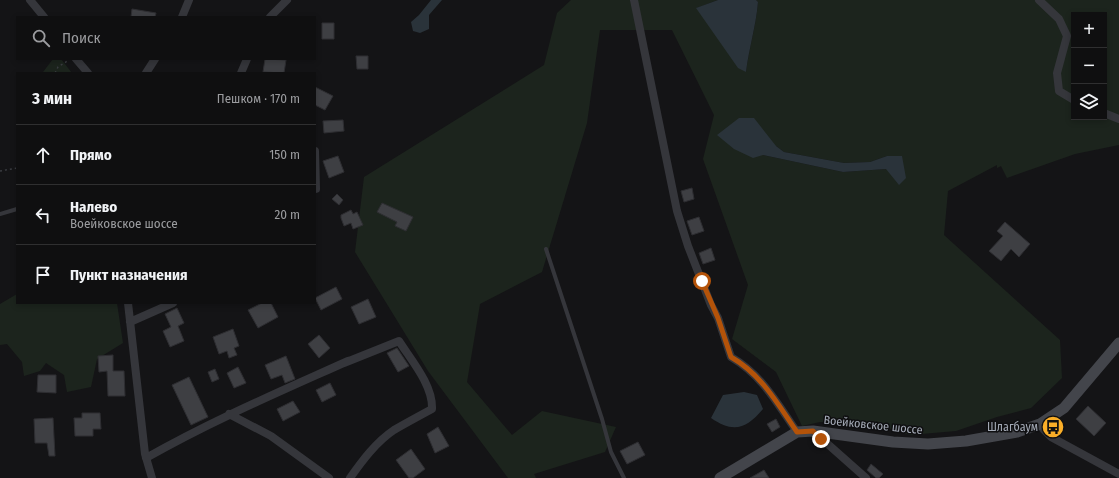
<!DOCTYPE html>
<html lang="ru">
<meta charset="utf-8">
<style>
:root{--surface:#0f0f10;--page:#181819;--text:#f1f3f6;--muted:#9b9c9f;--line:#2f2f30}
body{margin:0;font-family:"Fira Sans Condensed",sans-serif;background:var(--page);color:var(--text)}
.controls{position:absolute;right:12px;top:12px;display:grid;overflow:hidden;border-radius:0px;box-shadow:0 2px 6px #0003}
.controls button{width:36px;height:36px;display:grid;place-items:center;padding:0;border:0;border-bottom:1px solid var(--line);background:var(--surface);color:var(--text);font:20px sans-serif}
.stop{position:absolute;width:12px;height:12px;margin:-9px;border:3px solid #b45309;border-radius:50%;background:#fff}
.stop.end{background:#b45309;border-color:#fff;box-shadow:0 1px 4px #0008}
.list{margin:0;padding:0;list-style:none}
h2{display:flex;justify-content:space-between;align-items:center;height:52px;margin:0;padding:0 16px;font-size:17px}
h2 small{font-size:13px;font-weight:400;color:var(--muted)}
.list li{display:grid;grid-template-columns:26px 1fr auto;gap:12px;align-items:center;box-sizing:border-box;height:60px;padding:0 16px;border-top:1px solid var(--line)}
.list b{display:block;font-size:15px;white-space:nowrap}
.list p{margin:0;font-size:13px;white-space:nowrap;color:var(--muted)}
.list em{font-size:13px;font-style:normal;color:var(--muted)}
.icon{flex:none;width:22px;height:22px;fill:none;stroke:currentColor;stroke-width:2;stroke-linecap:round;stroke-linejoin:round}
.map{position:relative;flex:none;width:1119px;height:478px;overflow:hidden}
.search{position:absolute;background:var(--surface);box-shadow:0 2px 6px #0003;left:16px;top:16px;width:300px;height:44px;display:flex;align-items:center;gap:10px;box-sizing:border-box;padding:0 14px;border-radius:0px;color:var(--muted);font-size:15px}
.panel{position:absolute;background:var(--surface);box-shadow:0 2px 6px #0003;left:16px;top:72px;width:300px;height:232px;border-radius:0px}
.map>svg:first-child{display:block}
.green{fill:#1c241d;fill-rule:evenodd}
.water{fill:#2a333a}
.building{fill:#3e3f43;stroke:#2e2e32}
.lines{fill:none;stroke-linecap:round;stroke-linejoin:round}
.path{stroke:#3b3d42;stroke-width:1.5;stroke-dasharray:2 3;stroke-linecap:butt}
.lane{stroke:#35363b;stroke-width:4}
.street{stroke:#35363b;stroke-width:8}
.secondary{stroke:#43454b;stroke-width:11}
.route{stroke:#b45309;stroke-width:5}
.labels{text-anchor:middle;stroke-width:3;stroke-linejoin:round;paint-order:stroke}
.street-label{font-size:12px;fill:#a5abb7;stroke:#0f0f11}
.poi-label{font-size:12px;fill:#a5abb7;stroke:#0f0f11;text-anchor:end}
</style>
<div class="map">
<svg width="1119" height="478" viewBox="0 0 1119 478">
<rect width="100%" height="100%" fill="#141416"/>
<!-- green -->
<path class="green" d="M 571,0 L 718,0 L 697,8 L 746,72 C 749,48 756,26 758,2 L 756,0 L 1119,0 L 1119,145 L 1075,154 L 1007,178 L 1001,166 L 997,168 L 997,165 L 948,191 L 944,235 L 1060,340 L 1062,378 L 1031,408 L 997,417 L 956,431 L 910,435 L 869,422 L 820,422 L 802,426 L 776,372 L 732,339 L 748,285 L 703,159 L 714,115 L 672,30 L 600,30 L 587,123 L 542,272 L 480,304 L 467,382 L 512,435 L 542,411 L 616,427 L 605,452 L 534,474 L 536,478 L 508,478 L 428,371 L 355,252 L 364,177 L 544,65 L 557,13 ZM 1074,15 L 1104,15 L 1104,117 L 1074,117 ZM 776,146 L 784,152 L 844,163 L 870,162 L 887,156 L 886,169 L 843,172 L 763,155 Z
M 53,59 L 61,59 L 72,73 L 44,73 L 43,72 Z
M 17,294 L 17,303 L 117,303 L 123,343 L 97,359 L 91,387 L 67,392 L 64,375 L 46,363 L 40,371 L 24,376 L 22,362 L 7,344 L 0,345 L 0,304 Z"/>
<!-- water -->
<path class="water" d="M 431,0 L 442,0 L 429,15 L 429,29 L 420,33 L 413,31 L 411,22 L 419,15 Z
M 718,0 L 756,0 L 758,2 C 756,26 749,48 746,72 L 738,68 L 696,8 Z
M 739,118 L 754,118 L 776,146 L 784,152 L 844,163 L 870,162 L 887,156 L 902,156 L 906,178 L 899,185 L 886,169 L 843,172 L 763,155 L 753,158 L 734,149 L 717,135 Z
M 744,392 L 757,395 L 763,409 C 747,428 734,434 711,418 L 723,395 Z"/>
<!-- building -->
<path class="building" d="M 132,9 L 156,13 L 155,17 L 131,17 Z
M 322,23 L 334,23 L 334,39 L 322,39 Z
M 356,56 L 368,56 L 368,69 L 357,69 Z
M 265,59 L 286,60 L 284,73 L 263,72 Z
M 315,87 L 333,96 L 325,110 L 315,105 Z
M 343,120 L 344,131 L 324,133 L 323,121 Z
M 338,156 L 344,172 L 329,178 L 323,161 Z
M 692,188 L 694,199 L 684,202 L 681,191 Z
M 337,194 L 343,200 L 339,205 L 332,199 Z
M 382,203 L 413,217 L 406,231 L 395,226 L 397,222 L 377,212 Z
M 351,210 L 353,214 L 357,212 L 363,225 L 353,229 L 351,223 L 344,226 L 341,218 L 341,215 Z
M 699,217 L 704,231 L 692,235 L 687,221 Z
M 1005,222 L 1030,244 L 1019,257 L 1011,249 L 1001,261 L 989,251 L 1003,236 L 997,231 Z
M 711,248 L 715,260 L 703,264 L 699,253 Z
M 336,287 L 342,299 L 321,310 L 315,298 Z
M 368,299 L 376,317 L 359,324 L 351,307 Z
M 262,303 L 271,303 L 278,317 L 258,328 L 248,310 Z
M 177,308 L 184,323 L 178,326 L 184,341 L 170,347 L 163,331 L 171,327 L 165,314 Z
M 233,329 L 239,346 L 234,348 L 237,355 L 229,358 L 227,351 L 219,354 L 213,337 Z
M 319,335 L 330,348 L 319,358 L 308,344 Z
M 397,348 L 409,366 L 398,372 L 387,353 Z
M 113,355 L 113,371 L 124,371 L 125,396 L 108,396 L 107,371 L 99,372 L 98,356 Z
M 286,356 L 295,379 L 285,383 L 282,375 L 271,379 L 265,365 Z
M 238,367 L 246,383 L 234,388 L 227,373 Z
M 215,369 L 219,379 L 212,382 L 208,372 Z
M 38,375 L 56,375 L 56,393 L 37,392 Z
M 189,377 L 208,417 L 191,425 L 172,385 Z
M 330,383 L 336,395 L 322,402 L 316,390 Z
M 293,401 L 300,412 L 283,421 L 277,409 Z
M 1088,406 L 1106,423 L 1094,436 L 1076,419 Z
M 82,413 L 100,413 L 101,429 L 93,429 L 93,436 L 75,436 L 74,418 L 82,418 Z
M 53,418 L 55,456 L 49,456 L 47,443 L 35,443 L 34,419 Z
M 776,419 L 780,427 L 772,432 L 767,424 Z
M 438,427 L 449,446 L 435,453 L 427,434 Z
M 638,442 L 645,455 L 627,464 L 620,451 Z
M 411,449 L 425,469 L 413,478 L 409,478 L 396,460 Z
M 871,464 L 883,474 L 879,478 L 876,478 L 867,470 Z
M 764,470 L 769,478 L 750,478 Z"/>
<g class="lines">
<!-- path -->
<path class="path" d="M 55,73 L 58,67 L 69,60
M 0,171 L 17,168"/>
<!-- lane -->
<path class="lane" d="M 0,214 L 17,209
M 546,249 L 602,419 L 611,452 L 624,478"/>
<!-- street -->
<path class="street" d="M 30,0 L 44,17
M 634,0 L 677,211 L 688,246 L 711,305 L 718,318 L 731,357 C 762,375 777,403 797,432
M 1039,0 L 1059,19 L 1067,36 L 1057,73 L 1059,91 L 1074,100
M 182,17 L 189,0
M 270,17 L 287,0
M 76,59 L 88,73
M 146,73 L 155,59
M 241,73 L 247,59
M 1104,113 L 1119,119
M 315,151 L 316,189
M 128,303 L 145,454 L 152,478
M 130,322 L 173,303
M 344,363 L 399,341 C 411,360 433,385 432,409 C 419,416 406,423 394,430 C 376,442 362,461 350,478
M 229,414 L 271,436 L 329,478
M 1040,424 L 1044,430 L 1051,437 L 1119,474
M 813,431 L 866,478
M 146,458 C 211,421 279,392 348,361"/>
<!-- secondary -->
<path class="secondary" d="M 720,478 L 797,432 L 813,431 L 893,442 L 928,444 L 966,441 L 1017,432 L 1040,424 L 1064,408 L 1119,343"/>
</g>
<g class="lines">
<!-- route -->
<path class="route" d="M 702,281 L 718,318 L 731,357 C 762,375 777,403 797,432 L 813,431 L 821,439"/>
</g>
<!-- icons -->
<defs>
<g id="bus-disc" transform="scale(1.15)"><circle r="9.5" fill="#faae28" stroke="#0f0f11"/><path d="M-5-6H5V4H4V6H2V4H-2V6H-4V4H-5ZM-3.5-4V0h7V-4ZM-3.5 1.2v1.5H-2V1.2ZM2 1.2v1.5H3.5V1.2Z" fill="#111"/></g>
</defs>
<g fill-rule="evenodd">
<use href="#bus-disc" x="1053" y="427"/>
</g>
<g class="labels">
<!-- street labels -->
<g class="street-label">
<text transform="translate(873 425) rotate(6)" y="4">Воейковское шоссе</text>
</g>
<!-- poi labels -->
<g class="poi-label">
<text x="1038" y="431">Шлагбаум</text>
</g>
</g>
</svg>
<div class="controls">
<button>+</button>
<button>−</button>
<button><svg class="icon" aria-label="layers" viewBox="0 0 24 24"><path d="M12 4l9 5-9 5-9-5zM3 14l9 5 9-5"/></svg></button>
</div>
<div class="stop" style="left:702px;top:281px"></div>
<div class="stop end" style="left:821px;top:439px"></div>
<div class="search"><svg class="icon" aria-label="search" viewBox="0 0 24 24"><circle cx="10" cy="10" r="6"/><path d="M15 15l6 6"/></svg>Поиск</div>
<section class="panel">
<h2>3 мин<small>Пешком · 170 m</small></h2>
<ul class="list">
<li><svg class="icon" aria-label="ahead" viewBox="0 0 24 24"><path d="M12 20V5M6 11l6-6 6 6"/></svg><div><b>Прямо</b></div><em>150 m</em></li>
<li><svg class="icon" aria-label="left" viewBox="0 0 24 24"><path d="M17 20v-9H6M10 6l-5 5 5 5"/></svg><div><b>Налево</b><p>Воейковское шоссе</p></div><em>20 m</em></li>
<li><svg class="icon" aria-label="arrive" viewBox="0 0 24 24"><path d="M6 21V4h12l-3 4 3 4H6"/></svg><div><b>Пункт назначения</b></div></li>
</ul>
</section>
</div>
